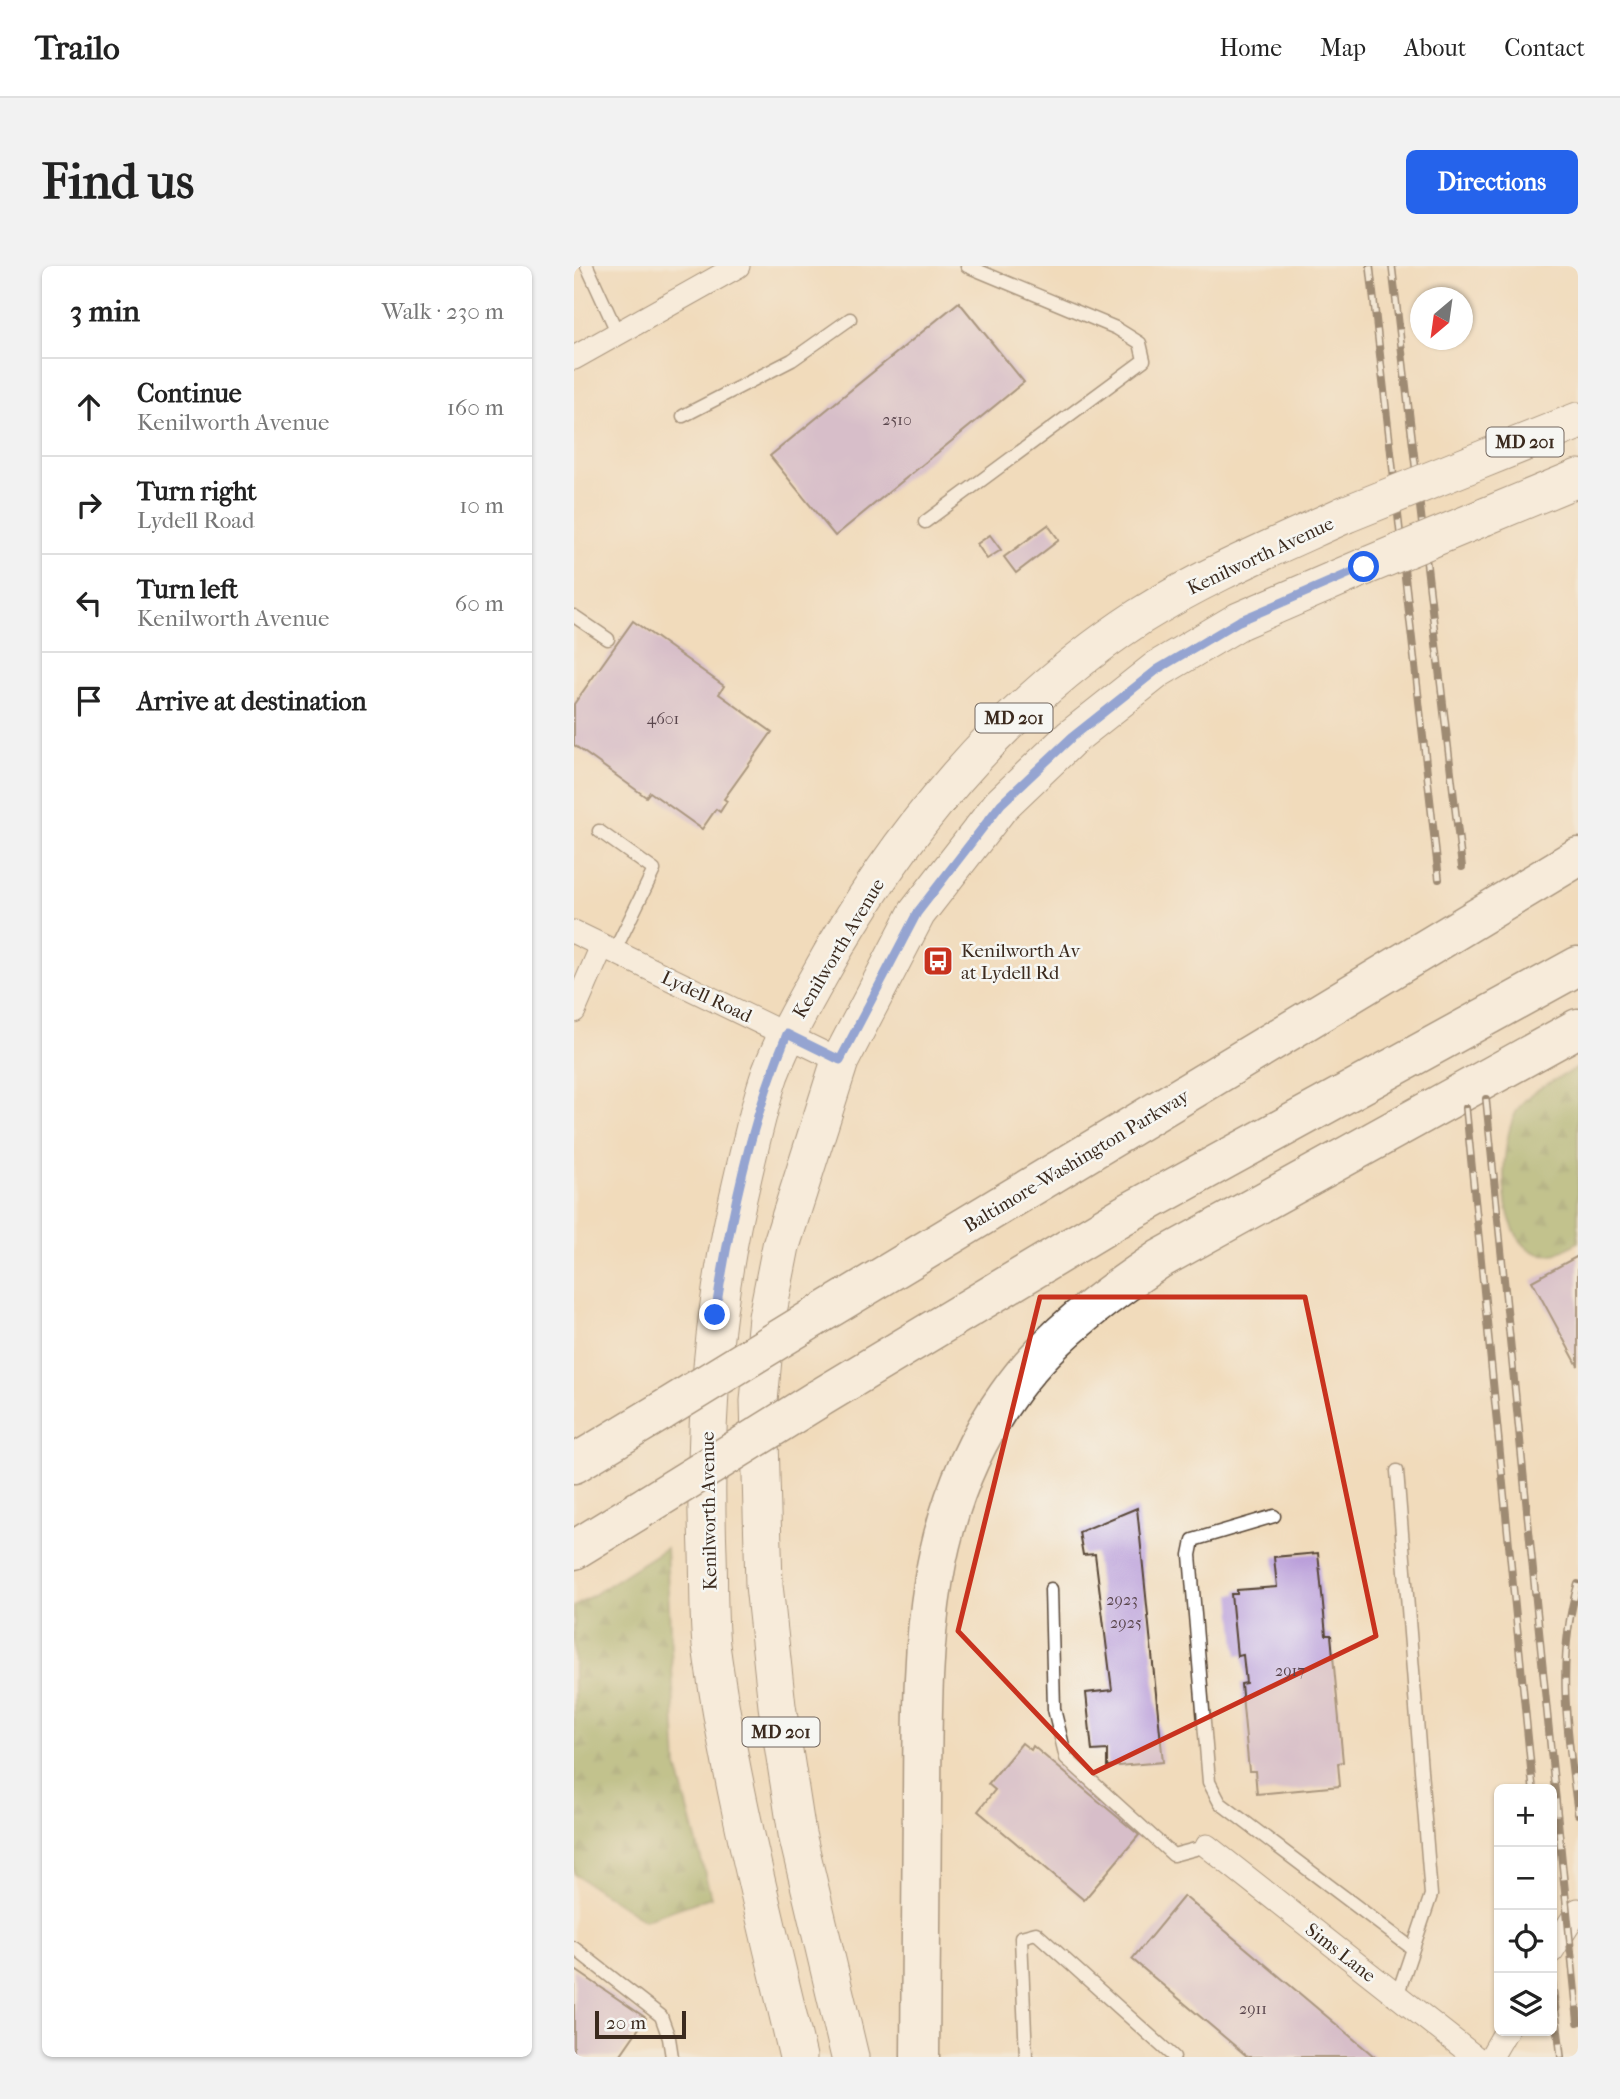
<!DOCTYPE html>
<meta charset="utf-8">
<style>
:root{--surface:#fff;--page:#f2f2f2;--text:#222;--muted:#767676;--line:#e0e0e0;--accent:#2563eb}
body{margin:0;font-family:"IM FELL French Canon",serif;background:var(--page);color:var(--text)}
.controls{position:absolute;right:21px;bottom:21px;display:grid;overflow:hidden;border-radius:10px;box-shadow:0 2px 5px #0004}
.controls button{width:63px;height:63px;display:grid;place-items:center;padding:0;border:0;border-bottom:2px solid var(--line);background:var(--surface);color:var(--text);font:35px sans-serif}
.compass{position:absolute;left:836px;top:21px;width:63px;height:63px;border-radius:50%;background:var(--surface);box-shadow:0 2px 5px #0004;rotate:209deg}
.scale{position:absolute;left:21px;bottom:18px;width:91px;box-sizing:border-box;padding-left:7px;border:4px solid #3b2a1e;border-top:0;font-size:19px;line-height:24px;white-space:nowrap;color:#3b2a1e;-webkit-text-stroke:5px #f6f6f2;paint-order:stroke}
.stop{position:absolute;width:21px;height:21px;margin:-16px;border:5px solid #2563eb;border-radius:50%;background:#fff}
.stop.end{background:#2563eb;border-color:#fff;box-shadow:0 2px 7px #0008}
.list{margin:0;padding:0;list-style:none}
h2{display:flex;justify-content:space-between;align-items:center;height:91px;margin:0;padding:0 28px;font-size:30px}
h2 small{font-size:23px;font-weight:400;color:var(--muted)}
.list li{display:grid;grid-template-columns:46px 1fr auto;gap:21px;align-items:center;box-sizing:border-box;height:98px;padding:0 28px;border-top:2px solid var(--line)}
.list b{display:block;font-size:26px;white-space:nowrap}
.list p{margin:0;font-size:23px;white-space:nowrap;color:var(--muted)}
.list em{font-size:23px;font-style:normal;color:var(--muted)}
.icon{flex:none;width:38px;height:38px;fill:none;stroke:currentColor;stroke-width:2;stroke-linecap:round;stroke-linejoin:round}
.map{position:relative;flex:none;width:1004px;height:1791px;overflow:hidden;border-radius:10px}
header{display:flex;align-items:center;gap:42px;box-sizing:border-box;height:98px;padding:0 35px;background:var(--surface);border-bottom:2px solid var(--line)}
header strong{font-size:33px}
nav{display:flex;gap:38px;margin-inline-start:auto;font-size:24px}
.intro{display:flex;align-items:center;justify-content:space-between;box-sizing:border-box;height:168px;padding:0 42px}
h1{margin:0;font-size:49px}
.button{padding:18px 32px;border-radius:10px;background:var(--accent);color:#fff;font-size:24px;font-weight:700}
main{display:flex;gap:42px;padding:0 42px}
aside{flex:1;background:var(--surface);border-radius:10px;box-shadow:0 2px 5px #0004}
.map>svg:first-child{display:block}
.forest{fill:url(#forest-firs);stroke:#62673a;stroke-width:2}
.building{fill:#b89bd9}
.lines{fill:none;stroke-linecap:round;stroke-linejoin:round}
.service-casing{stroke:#564536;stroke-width:15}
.minor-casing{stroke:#564536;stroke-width:25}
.primary-casing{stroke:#564536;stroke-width:39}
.motorway-casing{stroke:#564536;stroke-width:41}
.service{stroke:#fff;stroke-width:12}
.minor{stroke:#fff;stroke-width:23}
.primary{stroke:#fff;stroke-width:37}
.motorway{stroke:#fff;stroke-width:38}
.rail-casing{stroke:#3b2a1e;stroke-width:8}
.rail{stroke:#f6f6f2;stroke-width:5;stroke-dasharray:16;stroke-linecap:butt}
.primary-bridge-casing{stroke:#564536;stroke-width:39;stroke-linecap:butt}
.motorway-bridge-casing{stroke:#564536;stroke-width:41;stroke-linecap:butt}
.primary-bridge{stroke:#fff;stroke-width:37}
.motorway-bridge{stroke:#fff;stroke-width:38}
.route{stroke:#2563eb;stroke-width:9}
.marked{fill:none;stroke:#c8321e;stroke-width:5;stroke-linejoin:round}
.labels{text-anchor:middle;stroke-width:5;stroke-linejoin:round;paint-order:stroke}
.number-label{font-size:16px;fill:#5a464d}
.shield{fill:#f6f6f2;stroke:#73675e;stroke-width:2}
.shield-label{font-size:18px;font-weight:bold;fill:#3b2a1e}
.street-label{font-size:19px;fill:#3b2a1e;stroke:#f6f6f2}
.poi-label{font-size:19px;fill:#3b2a1e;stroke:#f6f6f2;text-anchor:start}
</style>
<header>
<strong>Trailo</strong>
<nav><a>Home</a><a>Map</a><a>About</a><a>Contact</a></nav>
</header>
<div class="intro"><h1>Find us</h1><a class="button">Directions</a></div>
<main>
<aside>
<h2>3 min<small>Walk · 230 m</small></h2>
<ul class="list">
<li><svg class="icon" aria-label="ahead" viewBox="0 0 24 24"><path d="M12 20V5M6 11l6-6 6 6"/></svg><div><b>Continue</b><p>Kenilworth Avenue</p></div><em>160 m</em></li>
<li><svg class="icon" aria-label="right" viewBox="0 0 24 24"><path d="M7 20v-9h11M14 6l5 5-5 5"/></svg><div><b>Turn right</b><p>Lydell Road</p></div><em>10 m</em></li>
<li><svg class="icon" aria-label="left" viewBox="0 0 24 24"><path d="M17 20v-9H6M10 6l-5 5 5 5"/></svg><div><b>Turn left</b><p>Kenilworth Avenue</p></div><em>60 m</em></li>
<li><svg class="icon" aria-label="arrive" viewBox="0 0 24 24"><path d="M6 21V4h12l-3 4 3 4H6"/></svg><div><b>Arrive at destination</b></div></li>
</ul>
</aside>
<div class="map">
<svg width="1004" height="1791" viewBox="0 0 1004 1791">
<defs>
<pattern id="forest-firs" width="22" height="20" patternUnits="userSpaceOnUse" patternTransform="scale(1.75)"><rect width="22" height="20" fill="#89a456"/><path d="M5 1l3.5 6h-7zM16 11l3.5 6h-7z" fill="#718647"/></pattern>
</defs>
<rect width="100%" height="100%" fill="#f6f6f2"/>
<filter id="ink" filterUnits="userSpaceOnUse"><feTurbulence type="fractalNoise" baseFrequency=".0143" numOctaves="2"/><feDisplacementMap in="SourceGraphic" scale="14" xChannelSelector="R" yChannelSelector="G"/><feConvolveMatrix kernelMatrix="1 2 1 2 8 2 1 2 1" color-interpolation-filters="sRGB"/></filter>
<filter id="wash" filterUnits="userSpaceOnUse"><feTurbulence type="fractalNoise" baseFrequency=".00686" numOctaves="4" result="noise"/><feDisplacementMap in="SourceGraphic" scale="28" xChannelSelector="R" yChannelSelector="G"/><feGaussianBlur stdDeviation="1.57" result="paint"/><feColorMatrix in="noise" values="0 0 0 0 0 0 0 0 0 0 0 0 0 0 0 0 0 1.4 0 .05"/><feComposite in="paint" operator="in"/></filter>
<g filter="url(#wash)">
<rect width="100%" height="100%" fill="#f1dbbb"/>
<!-- forest -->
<path class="forest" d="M 1004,802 L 1004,976 C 997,980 988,986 980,988 C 919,998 922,871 946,840 C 959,822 985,812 1004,802 Z
M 92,1282 L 103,1500 L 137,1631 L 70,1654 L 0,1608 L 0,1341 Z"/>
<g id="blocks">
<!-- building -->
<path class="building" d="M 385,36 L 450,116 L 261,270 L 196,190 Z
M 474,259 L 485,274 L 442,307 L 430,291 Z
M 416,269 L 427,284 L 413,293 L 403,278 Z
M 59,355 L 150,420 L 145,428 L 198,466 L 150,533 L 153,535 L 146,546 L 142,543 L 128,563 L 76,526 L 72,531 L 0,479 L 0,438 Z
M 1004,990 L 1004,1100 L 958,1015 Z
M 563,1242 L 589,1496 L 533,1501 L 533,1484 L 518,1485 L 512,1427 L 538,1424 L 521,1288 L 509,1289 L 505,1266 Z
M 744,1287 L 752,1369 L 757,1369 L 769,1496 L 764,1497 L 766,1520 L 683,1528 L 681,1505 L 675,1505 L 667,1418 L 672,1417 L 669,1389 L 663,1390 L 657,1328 L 663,1328 L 663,1324 L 703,1321 L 700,1291 Z
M 448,1477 L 457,1484 L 459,1480 L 565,1569 L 510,1634 L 404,1545 L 421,1524 L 414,1518 Z
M 610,1630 L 801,1791 L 674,1791 L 558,1693 Z
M 0,1703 L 72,1752 L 45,1791 L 0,1791 Z"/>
</g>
</g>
<g filter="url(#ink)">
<use href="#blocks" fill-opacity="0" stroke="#564536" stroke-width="2"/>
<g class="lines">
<!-- service casing -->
<g class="service-casing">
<path id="service" d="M 13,0 L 44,68
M 109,150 L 218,94 L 276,53
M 351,256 L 570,94 L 566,77 L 542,62 L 393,0
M 0,350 L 34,373
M 25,565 L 80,604 L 40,686
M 700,1250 L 619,1274 L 616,1289 L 635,1516 L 646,1537 L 839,1683
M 477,1323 L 480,1443 L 492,1492 L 599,1589 L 633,1580
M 0,1682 L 87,1750 L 95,1772 L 98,1791
M 823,1730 L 857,1629 L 823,1205
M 452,1791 L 447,1671 L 462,1667 L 600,1791"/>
</g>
<!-- minor casing -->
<g class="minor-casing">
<path id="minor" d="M 0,92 L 164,0
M 0,666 L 266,795
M 0,745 L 28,680
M 633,1580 L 901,1791
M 978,1685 L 1004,1644
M 917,1791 L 932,1765"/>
</g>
<!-- primary casing -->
<g class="primary-casing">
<path id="primary" d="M 897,198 L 1004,155
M 910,251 L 1004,212
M 224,1791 C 192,1654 156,1518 137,1379 C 134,1349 135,1317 134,1287 C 129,1154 139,1035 170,906 C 178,873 185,840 196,808 C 209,774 227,742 245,710 C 322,569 430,439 565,351 C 630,310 700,281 770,249
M 276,1791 L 223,1568 L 203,1440 L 190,1319 L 185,1135 L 193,1051 L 207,980 L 266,795 L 343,647 L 427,539 L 497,472 L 584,403 L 665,355 L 790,301"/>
</g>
<!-- motorway casing -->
<g class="motorway-casing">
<path id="motorway" d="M 238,1053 L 1004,591
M 244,1133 L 550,949 L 1004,700
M 0,1198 L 88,1145
M 0,1284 L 75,1238
M 346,1791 C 346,1706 347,1621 348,1537 C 349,1392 345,1253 433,1130 C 473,1072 528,1032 586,993 L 1004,762"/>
</g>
<!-- service -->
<use href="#service" class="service"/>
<!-- minor -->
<use href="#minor" class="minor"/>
<!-- primary -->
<use href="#primary" class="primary"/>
<!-- motorway -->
<use href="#motorway" class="motorway"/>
<!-- rail casing -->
<g class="rail-casing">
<path id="rail" d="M 796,0 L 865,613
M 818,0 L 888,601
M 912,833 L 1004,1756
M 892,842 L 959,1523
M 1004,1318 C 981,1395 994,1470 1004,1548
M 978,1714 L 987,1791"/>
</g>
<!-- rail -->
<use href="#rail" class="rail"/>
<!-- primary-bridge casing -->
<g class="primary-bridge-casing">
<path id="primary-bridge" d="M 770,249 L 897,198
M 790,301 L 910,251"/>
</g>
<!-- motorway-bridge casing -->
<g class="motorway-bridge-casing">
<path id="motorway-bridge" d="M 88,1145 L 238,1053
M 75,1238 L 244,1133"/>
</g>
<!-- primary-bridge -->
<use href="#primary-bridge" class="primary-bridge"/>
<!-- motorway-bridge -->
<use href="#motorway-bridge" class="motorway-bridge"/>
</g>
</g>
<g class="lines" filter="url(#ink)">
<!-- route -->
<path class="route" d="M 141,1049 C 156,954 176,857 213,768 L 266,794 L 343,647 L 427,538 L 497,472 L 584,403 L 665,355 L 790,301"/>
</g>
<!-- marked area -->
<path d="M0 0H1004V1791H0ZM 466,1031 L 731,1031 L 802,1370 L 519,1507 L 384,1365 Z" fill="#f1dbbb" fill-opacity=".55" fill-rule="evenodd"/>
<path class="marked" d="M 466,1031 L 731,1031 L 802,1370 L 519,1507 L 384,1365 Z"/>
<!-- icons -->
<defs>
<g id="bus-square" transform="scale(1.575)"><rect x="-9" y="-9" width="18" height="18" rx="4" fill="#c8321e" stroke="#f6f6f2"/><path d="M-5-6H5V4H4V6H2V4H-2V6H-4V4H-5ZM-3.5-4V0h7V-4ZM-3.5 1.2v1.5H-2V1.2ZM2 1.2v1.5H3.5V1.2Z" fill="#fff"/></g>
</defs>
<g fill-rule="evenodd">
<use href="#bus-square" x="364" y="695"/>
</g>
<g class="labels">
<!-- number labels -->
<g class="number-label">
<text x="323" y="159">2510</text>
<text x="89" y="458">4601</text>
<text x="548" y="1339">2923</text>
<text x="552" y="1362">2925</text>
<text x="716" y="1410">2917</text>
<text x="679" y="1748">2911</text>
</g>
<!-- shield labels -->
<g class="shield">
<rect x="912.5" y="161.5" width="77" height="29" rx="5"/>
<rect x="401.5" y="437.5" width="77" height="29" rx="5"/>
<rect x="168.5" y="1451.5" width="77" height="29" rx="5"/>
</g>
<g class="shield-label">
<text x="951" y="182">MD 201</text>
<text x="440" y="458">MD 201</text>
<text x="207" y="1472">MD 201</text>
</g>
<!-- street labels -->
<g class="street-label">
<text transform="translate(686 289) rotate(-25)" y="7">Kenilworth Avenue</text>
<text transform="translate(264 682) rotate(-59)" y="7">Kenilworth Avenue</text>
<text transform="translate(133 730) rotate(25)" y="7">Lydell Road</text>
<text transform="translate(502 894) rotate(-31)" y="7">Baltimore-Washington Parkway</text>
<text transform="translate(134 1245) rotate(-91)" y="7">Kenilworth Avenue</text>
<text transform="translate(767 1686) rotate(38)" y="7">Sims Lane</text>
</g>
<!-- poi labels -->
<g class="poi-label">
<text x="387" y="691">Kenilworth Av<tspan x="387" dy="22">at Lydell Rd</tspan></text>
</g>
</g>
</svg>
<div class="controls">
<button>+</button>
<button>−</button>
<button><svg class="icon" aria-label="locate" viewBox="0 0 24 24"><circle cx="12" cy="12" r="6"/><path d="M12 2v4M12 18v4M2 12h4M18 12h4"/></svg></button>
<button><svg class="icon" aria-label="layers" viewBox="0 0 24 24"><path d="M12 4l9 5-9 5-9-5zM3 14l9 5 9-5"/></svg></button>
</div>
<svg class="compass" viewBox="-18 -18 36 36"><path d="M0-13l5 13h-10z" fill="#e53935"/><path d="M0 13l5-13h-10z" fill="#767676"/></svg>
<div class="scale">20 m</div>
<div class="stop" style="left:790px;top:301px"></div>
<div class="stop end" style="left:141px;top:1049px"></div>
</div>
</main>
